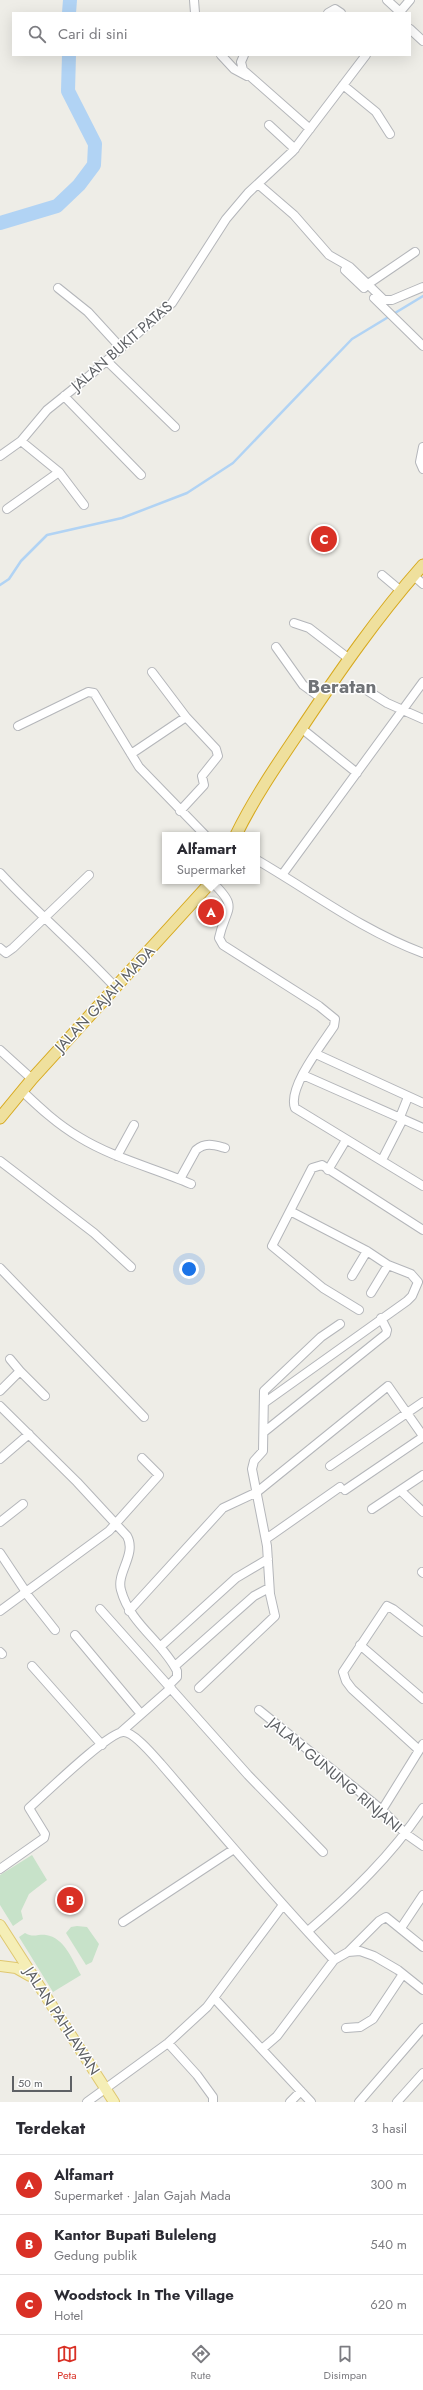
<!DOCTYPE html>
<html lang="id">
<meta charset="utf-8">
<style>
:root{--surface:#fff;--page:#f7f7f7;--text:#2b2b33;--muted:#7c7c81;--line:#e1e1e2;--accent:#d93025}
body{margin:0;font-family:Jost,sans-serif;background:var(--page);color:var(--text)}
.scale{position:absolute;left:12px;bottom:10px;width:60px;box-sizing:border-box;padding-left:4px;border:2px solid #5e6165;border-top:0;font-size:11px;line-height:14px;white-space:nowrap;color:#5e6165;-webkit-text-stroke:3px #fff;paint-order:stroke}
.you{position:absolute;left:189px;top:1269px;width:14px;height:14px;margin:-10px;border:3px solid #fff;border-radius:50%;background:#1a73e8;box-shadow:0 0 0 6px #1a73e833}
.badge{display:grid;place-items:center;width:26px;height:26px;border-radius:50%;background:var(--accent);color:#fff;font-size:13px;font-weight:700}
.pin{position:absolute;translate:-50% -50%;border:2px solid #fff;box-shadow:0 1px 4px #0006}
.popup{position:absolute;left:162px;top:832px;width:98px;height:52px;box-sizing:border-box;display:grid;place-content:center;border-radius:0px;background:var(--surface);filter:drop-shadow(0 1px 3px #0005);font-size:13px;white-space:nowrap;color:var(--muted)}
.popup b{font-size:15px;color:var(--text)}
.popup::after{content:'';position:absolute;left:50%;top:100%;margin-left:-8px;border:8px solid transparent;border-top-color:var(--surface)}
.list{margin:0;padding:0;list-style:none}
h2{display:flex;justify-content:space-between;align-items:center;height:52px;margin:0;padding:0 16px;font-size:17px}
h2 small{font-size:13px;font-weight:400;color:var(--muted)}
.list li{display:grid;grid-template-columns:26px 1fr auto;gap:12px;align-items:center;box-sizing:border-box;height:60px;padding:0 16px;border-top:1px solid var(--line)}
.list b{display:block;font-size:15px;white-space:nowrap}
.list p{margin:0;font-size:13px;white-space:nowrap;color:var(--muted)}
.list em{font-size:13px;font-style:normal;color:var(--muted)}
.icon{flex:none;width:22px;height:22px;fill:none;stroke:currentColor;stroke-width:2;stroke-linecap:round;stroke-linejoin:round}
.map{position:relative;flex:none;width:423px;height:2102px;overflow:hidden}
.search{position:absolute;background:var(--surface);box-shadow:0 4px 16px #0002;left:12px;right:12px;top:12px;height:44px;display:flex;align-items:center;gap:10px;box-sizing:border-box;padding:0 14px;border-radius:0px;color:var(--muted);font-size:15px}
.sheet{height:232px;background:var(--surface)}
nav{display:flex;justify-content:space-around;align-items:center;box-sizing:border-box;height:56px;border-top:1px solid var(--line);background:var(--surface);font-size:11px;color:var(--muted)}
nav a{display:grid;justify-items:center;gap:2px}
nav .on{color:var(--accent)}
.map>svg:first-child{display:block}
.green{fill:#c7e2c9}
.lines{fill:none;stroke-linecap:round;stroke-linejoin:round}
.stream{stroke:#b1d3f4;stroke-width:2.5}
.river{stroke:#b1d3f4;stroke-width:14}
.minor-casing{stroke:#b4b6ba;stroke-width:10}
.major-casing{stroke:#dfc76f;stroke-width:12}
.highway-casing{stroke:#d7a91e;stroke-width:13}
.minor{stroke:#fff;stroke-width:8}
.major{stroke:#f5eeb6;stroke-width:10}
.highway{stroke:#efe09d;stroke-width:11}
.labels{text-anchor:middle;stroke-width:3;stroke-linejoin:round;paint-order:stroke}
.street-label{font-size:15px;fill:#5e6165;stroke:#fff}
.district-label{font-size:19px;font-weight:bold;fill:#707377;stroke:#fff}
</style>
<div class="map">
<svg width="423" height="2102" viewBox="0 0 423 2102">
<rect width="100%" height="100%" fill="#eeede7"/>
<!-- green -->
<path class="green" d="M 32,1855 L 47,1880 L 29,1894 L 21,1911 L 23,1919 L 13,1926 L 0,1905 L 0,1875 Z
M 77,1926 L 87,1927 L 99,1944 L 92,1962 L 86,1965 L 66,1933 L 71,1927 Z
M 25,1933 C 33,1938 38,1934 46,1935 C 64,1937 73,1961 81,1975 L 53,1992 L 19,1937 Z"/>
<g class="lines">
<!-- stream -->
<path class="stream" d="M 0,585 L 9,579 L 21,561 L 47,535 L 122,518 L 187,493 L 233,463 L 352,339 L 423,296"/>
<!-- river -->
<path class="river" d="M 69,13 L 70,0
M 0,223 L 57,206 L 79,185 L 94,165 L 95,144 L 68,91 L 69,55"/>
<!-- minor casing -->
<g class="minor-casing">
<path id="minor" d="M 194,0 L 195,13
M 387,0 L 400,12
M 328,13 L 335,9 L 341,13
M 399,13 L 410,0
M 410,29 L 423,41
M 221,55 L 234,69 L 247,76
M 244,55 L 241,62 L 243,70 L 310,129
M 343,85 L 376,112 L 390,134
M 269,125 L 295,149
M 258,184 L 294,215 L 329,255 L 350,267 L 384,300 L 392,300 L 423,287
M 345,270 L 364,288
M 368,284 L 415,252
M 58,288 L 88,312 L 121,348
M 374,298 L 423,346
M 107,361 L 175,427
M 64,396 L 141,475
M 21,441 L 59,472 L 84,505
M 423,447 L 420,462 L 423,469
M 0,456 L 21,441 L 47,410 L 88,377 L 172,303 L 226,219 L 248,193 L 293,151 L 366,55
M 7,509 L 59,472
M 382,575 L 401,591
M 414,576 L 423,584
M 294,623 L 309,628 L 348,658
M 276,647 L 303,685 L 321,698
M 152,672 L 186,717
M 368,691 L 387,703 L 423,719
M 18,726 L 88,692 L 94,693 L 139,767 L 205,835
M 301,728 L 357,773
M 131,754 L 186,717 L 216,749 L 218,756 L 202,776 L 204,785 L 180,811
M 257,860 C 312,892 363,931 423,953
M 0,873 C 37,913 79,948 116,988
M 282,875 L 423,682
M 211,881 C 240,909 226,906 219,938 L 223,945 L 319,1006 L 335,1019 L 334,1026 C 323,1043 287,1088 295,1108 L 423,1186
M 0,948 L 6,953 L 13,948 L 89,875
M 0,1050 L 32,1079
M 316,1054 L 423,1103
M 303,1075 L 423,1128
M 22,1091 C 40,1108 57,1124 79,1137 C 113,1158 154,1168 191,1184
M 400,1117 L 408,1097
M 117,1156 L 134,1125
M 382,1160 L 403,1119
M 0,1161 L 94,1233 L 131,1267
M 328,1170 L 346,1140
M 180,1179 L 196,1150 C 206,1142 214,1145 225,1148
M 0,1268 L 144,1417
M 352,1276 L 367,1251
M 371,1293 L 388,1265
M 359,1310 L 323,1288 L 272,1246 L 312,1168 L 322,1165 L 423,1230
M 20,1371 L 45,1396
M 0,1391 L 20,1371 L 10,1359
M 264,1403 L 407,1301 L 412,1296 L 418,1282 L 411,1274 L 388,1265 L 367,1251 L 290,1211
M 0,1406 L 77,1482 L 127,1536 C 137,1554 116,1573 121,1590 C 130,1624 162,1641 177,1671 L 177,1677 L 169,1685
M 264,1432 L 386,1334 L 387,1330 L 381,1318
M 0,1459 L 29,1434
M 330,1466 L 423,1402
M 345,1490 L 423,1437
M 401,1491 L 423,1512
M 372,1509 L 423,1475
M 0,1522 L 23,1504
M 266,1539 L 340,1487
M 0,1553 L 26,1592
M 422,1572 L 423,1573
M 25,1592 L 55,1630
M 100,1609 L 248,1775 L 323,1852
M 0,1611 L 109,1531 L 159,1475 L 142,1458
M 129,1611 L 223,1508 L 257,1492 L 388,1386 L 423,1436
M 75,1635 L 141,1714
M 360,1645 L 423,1699
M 160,1647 L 236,1578 L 268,1559
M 0,1652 L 2,1654
M 32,1666 L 102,1745
M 175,1666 L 254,1596 L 269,1588
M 199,1688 L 275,1616 L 270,1594 L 267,1546 L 252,1469 L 254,1461 L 263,1451 L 264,1391 L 321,1337 L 340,1324
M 259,1710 L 382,1810 L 406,1834 L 423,1846
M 121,1732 L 171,1688
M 419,1750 L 352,1689 L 346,1681 L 343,1672 L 387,1606 L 393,1609 L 423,1632
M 382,1810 L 423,1744
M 0,1869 L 44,1838 L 45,1834 L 29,1808 C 45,1794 107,1733 123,1732 C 133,1731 154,1756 161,1764 C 218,1830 274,1897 334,1960
M 123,1922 L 234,1849
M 401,1928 L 423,1895
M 308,1931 C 351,1894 392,1855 423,1808
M 348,1952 L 379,1921 L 386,1917 L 423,1947
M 215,1999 L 311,2102
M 346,2028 L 360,2027 L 373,2019 L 403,1974
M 168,2043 L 197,2075 L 213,2097 L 213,2102
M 262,2049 L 277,2036 L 334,1960 L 348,1952 L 360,1951 L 374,1956 L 398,1970 L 423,1990
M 87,2102 L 168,2043 L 207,2007 L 283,1905
M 290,2102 L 301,2091
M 359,2102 L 423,2028
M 397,2102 L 423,2073"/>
</g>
<!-- major casing -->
<g class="major-casing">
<path id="major" d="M 0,1925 L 114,2102
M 0,1966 L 16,1968 L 30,1976"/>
</g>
<!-- highway casing -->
<g class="highway-casing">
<path id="highway" d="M 236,835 C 254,798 278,763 301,729 C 339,672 377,617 423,565
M 0,1118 L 32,1079 L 212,881"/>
</g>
<!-- minor -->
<use href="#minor" class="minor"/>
<!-- major -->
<use href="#major" class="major"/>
<!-- highway -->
<use href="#highway" class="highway"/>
</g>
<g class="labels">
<!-- street labels -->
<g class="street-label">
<text transform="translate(122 346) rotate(-41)" y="5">JALAN BUKIT PATAS</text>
<text transform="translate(105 999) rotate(-47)" y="5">JALAN GAJAH MADA</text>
<text transform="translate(335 1775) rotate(40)" y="5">JALAN GUNUNG RINJANI</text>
<text transform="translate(62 2021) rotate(57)" y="5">JALAN PAHLAWAN</text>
</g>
<!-- district labels -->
<g class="district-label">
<text x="342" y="693">Beratan</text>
</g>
</g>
</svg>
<div class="scale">50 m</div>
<div class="you"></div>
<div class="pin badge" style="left:211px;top:912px">A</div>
<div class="popup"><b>Alfamart</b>Supermarket</div>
<div class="pin badge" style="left:70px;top:1900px">B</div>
<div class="pin badge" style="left:324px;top:539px">C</div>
<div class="search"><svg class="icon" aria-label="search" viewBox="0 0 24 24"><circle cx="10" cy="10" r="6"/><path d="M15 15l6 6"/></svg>Cari di sini</div>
</div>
<section class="sheet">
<h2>Terdekat<small>3 hasil</small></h2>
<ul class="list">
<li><span class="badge">A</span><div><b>Alfamart</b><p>Supermarket · Jalan Gajah Mada</p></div><em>300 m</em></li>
<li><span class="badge">B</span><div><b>Kantor Bupati Buleleng</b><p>Gedung publik</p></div><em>540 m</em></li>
<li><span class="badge">C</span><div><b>Woodstock In The Village</b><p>Hotel</p></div><em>620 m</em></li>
</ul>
</section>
<nav>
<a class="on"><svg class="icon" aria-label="map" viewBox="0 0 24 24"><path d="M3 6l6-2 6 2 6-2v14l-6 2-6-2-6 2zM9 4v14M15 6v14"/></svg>Peta</a>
<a><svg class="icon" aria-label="directions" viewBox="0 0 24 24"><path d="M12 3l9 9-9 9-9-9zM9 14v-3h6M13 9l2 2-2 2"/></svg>Rute</a>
<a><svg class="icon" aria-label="saved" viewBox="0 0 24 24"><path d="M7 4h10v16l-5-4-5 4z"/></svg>Disimpan</a>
</nav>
